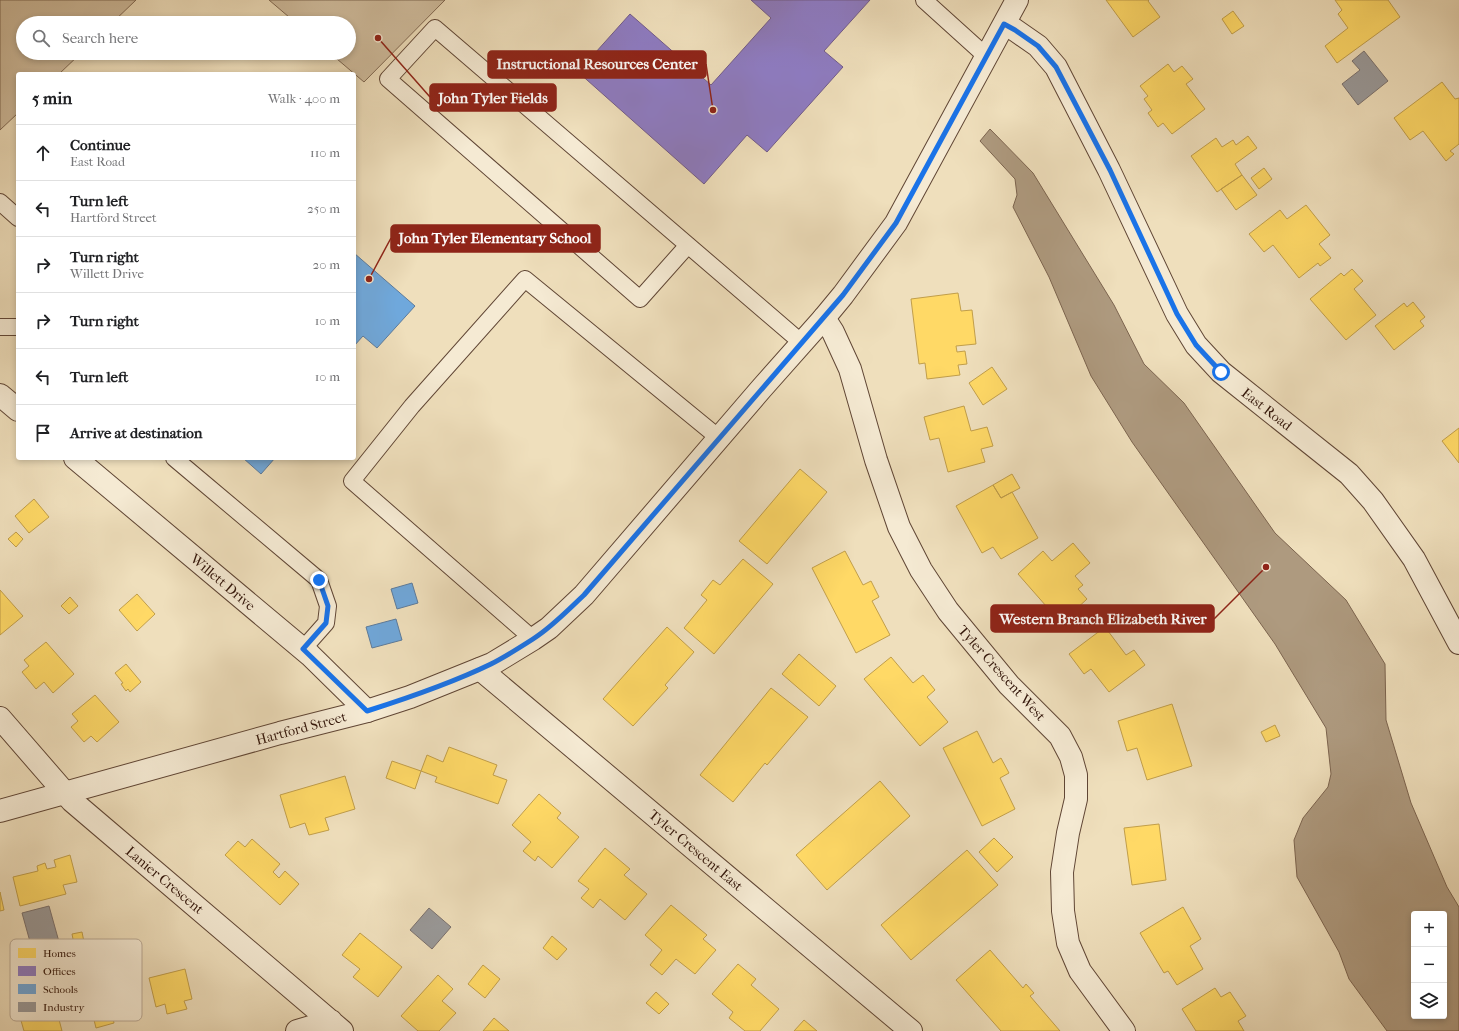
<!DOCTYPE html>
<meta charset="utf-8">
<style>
:root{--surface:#fff;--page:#f6f6f6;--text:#202124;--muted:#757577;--line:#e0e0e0}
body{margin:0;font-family:"IM FELL French Canon",serif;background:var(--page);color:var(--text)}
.controls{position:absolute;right:12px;bottom:12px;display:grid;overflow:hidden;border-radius:4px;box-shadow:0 2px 6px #0003}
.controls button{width:36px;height:36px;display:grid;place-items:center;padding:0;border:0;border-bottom:1px solid var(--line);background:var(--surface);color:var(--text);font:20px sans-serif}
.stop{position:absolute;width:12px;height:12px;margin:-9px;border:3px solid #1a73e8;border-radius:50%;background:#fff}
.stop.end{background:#1a73e8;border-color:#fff;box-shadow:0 1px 4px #0008}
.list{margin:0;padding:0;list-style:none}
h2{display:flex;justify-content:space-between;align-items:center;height:52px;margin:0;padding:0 16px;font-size:17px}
h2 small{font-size:13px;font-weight:400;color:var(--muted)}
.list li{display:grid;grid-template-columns:26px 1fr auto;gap:12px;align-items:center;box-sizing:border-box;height:56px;padding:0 16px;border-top:1px solid var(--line)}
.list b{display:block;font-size:15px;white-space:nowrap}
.list p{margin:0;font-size:13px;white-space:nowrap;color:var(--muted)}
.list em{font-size:13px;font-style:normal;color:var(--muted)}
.icon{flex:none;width:22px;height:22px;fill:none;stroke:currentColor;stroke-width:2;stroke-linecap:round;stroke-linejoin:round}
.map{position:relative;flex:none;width:1459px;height:1031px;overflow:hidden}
.search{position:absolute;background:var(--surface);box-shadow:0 2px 6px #0003;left:16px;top:16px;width:340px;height:44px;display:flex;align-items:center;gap:10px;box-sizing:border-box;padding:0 14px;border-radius:22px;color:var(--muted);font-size:15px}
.panel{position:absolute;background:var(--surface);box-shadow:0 2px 6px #0003;left:16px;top:72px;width:340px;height:388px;border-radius:4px}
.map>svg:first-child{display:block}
.green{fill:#cfbc9d;stroke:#806852}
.water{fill:#ae9a7f;stroke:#7c644f;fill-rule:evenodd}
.homes{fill:#ffd966;stroke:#c19e4a}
.offices{fill:#8e7cc3;stroke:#725c8b}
.schools{fill:#6fa8dc;stroke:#5c7b9c}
.industry{fill:#999;stroke:#7a716e}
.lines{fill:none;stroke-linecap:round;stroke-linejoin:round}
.service-casing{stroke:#604635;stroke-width:18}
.minor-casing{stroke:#604635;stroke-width:24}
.tertiary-casing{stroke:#604635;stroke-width:24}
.service{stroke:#f5ead3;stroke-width:16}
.minor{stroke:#f5ead3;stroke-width:22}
.tertiary{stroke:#f5ead3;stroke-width:22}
.route{stroke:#1a73e8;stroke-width:5}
.labels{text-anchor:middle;stroke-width:4;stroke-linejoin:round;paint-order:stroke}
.street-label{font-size:14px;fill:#301308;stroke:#f5ead3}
.key{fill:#f5ead3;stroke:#baaa96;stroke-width:1}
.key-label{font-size:11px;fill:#301308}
.leader{fill:none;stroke:#8f2418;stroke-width:1.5}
.callout-dot{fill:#8f2418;stroke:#f5ead3;stroke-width:1.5}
.callout{fill:#8f2418;stroke:#8f2418;stroke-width:1.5}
.callout-label{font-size:15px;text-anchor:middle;font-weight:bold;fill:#fff}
</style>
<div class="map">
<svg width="1459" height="1031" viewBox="0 0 1459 1031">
<rect width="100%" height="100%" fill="#efdfbc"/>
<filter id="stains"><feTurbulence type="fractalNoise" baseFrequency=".005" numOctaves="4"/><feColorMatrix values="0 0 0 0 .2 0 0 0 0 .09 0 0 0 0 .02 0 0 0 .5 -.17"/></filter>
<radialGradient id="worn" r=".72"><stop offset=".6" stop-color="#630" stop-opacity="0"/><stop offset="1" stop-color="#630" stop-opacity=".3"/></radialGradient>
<!-- green -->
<path class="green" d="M 0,0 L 136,0 L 112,23 L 23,23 L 23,53 L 81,53 L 59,74 L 18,74 L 18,113 L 0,130 Z
M 269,0 L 445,0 L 364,82 L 330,53 L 349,53 L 349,23 L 296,23 Z"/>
<!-- water -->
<path class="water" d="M 990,129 L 1033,173 L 1114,305 L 1144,364 L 1184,403 L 1275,533 L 1346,600 L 1385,664 L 1386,720 L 1411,803 L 1447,887 L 1459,907 L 1459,1031 L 1387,1031 L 1349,979 L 1339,952 L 1297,877 L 1294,840 L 1303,818 L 1328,787 L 1331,774 L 1326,728 L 1275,644 L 1132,442 L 1091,376 L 1049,277 L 1013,207 L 1017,195 L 1015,179 L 980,141 ZM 1414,914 L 1444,914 L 1444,1016 L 1414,1016 Z"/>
<!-- homes -->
<path class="homes" d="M 1106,0 L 1149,0 L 1148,1 L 1160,17 L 1133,37 Z
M 1335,0 L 1388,0 L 1400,17 L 1337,63 L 1325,46 L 1348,28 L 1338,14 L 1342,10 Z
M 1233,11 L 1244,26 L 1232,34 L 1222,19 Z
M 1168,64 L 1174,72 L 1182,66 L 1193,79 L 1186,84 L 1205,109 L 1172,134 L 1163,123 L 1158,127 L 1148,113 L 1152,110 L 1144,99 L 1148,96 L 1140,86 Z
M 1442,82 L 1455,99 L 1459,98 L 1459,144 L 1450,151 L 1454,154 L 1446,161 L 1423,131 L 1410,140 L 1394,118 Z
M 1248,136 L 1257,148 L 1235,164 L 1242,175 L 1217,192 L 1191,156 L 1216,138 L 1222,147 L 1233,140 L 1236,145 Z
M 1264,168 L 1272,179 L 1259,189 L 1251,178 Z
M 1242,175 L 1257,195 L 1236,210 L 1221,189 Z
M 1306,205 L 1330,235 L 1319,244 L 1331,258 L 1320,266 L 1318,263 L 1299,278 L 1273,245 L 1264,252 L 1249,234 L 1280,210 L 1287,219 Z
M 1352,269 L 1363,281 L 1354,289 L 1376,315 L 1346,340 L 1310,299 L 1341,273 L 1344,276 Z
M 958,293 L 961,311 L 972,310 L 976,344 L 956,346 L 957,352 L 965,351 L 967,364 L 958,365 L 960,375 L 927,379 L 925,363 L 919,364 L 911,299 Z
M 1413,302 L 1425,317 L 1420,321 L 1424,326 L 1394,350 L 1375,326 L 1404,303 L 1407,307 Z
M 992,367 L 1007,389 L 983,405 L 969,383 Z
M 964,406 L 971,431 L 987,427 L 993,446 L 981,449 L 985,462 L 948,472 L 939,438 L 930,440 L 924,417 Z
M 1459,428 L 1459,463 L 1442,441 Z
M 800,469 L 827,492 L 767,564 L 739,541 Z
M 1012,474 L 1020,488 L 1001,498 L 993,485 Z
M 993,485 L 1001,498 L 1012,492 L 1038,538 L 1001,559 L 993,547 L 982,553 L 956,506 Z
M 34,499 L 49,517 L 29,533 L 15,516 Z
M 16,532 L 23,539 L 16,547 L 8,539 Z
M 1073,543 L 1090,563 L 1075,576 L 1083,585 L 1078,589 L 1087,599 L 1061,623 L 1018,574 L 1043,551 L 1052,561 Z
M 845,551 L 863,585 L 871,581 L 879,597 L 872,601 L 890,635 L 856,653 L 812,568 Z
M 743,559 L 773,584 L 714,654 L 684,628 L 707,600 L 701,595 L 713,580 L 720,585 Z
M 0,590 L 23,616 L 0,635 Z
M 137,594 L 155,614 L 137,631 L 119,610 Z
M 70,597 L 78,606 L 69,614 L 61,606 Z
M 667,627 L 694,652 L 665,685 L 668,688 L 633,726 L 603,699 Z
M 1105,627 L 1126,655 L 1134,650 L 1145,665 L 1109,692 L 1091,669 L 1084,674 L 1069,654 Z
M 46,642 L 74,674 L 53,693 L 44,682 L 36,689 L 22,672 L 29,666 L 24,660 Z
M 799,654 L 836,686 L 819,706 L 782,674 Z
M 891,657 L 913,683 L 923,675 L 935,690 L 927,697 L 948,722 L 920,746 L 864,679 Z
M 126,664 L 141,682 L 130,692 L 128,689 L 126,691 L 121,684 L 123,683 L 115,673 Z
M 771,688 L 808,717 L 767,765 L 765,763 L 733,802 L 700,775 Z
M 95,695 L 119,722 L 97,742 L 91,736 L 84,742 L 71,727 L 78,721 L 72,714 Z
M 1172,704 L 1192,766 L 1147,780 L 1137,748 L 1127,751 L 1118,721 Z
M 1275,725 L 1280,736 L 1266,742 L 1261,732 Z
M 977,731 L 993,763 L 1001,758 L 1009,773 L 1000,778 L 1015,809 L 982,826 L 943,748 Z
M 449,747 L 497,765 L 493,775 L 507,780 L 498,804 L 435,782 L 437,777 L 421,771 L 427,755 L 443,762 Z
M 392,761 L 421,771 L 415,789 L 386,778 Z
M 345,776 L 355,809 L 325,818 L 329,830 L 309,835 L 305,823 L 290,828 L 280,795 Z
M 880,781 L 910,816 L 827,890 L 796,855 Z
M 539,794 L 561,813 L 557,818 L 579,837 L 552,868 L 538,856 L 535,861 L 523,851 L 531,842 L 512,825 Z
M 1159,824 L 1166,880 L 1132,885 L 1124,828 Z
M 994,838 L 1013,857 L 997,872 L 979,852 Z
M 252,839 L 280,864 L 273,872 L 279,878 L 285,871 L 299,884 L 280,905 L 225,855 L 238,841 L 245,847 Z
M 605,848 L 630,869 L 624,875 L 647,894 L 625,920 L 600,899 L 593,908 L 581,898 L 589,889 L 578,881 Z
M 967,850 L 998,885 L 911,960 L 881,925 Z
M 70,855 L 77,882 L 63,885 L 66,894 L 20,906 L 13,877 L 38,871 L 37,866 L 45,863 L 47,869 L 56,867 L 54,860 Z
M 0,892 L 4,910 L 0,911 Z
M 671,905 L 707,935 L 703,939 L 716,950 L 695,974 L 676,959 L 662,975 L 650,965 L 662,950 L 645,935 Z
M 1183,907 L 1201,939 L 1190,946 L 1203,969 L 1177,985 L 1168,971 L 1164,973 L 1140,933 Z
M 82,932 L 84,942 L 74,944 L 72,934 Z
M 360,933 L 402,967 L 378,997 L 353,977 L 360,969 L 342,955 Z
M 552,936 L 567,949 L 557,960 L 543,948 Z
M 990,950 L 1023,988 L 1026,984 L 1034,993 L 1030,996 L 1060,1031 L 1001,1031 L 956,980 Z
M 738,964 L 756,979 L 751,985 L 779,1009 L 760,1031 L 745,1031 L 729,1018 L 733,1012 L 712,994 Z
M 483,965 L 500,979 L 485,998 L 468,984 Z
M 185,969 L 192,999 L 184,1001 L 187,1009 L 167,1014 L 165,1004 L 156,1007 L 149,978 Z
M 119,975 L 125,998 L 132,997 L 135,1012 L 113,1018 L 114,1023 L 96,1028 L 85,983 Z
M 438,975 L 453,989 L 442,1001 L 456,1013 L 439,1031 L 418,1031 L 401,1016 Z
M 1215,988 L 1221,997 L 1230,992 L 1246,1016 L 1238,1021 L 1244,1031 L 1196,1031 L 1182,1009 Z
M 656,992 L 669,1004 L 659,1014 L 646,1003 Z
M 30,999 L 32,1010 L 55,1004 L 62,1031 L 24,1031 L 16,1003 Z
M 494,1018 L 509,1031 L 483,1031 Z
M 804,1020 L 817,1031 L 794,1031 Z"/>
<!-- offices -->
<path class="offices" d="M 751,0 L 870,0 L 824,51 L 843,67 L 767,152 L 747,135 L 704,184 L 578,72 L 630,14 L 711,85 L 771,18 Z"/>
<!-- schools -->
<path class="schools" d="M 354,253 L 415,306 L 377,348 L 363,336 L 354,346 Z
M 243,458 L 275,458 L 261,474 Z
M 412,583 L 418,603 L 397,609 L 391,589 Z
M 396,619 L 402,640 L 372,648 L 366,627 Z"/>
<!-- industry -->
<path class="industry" d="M 1364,51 L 1388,81 L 1358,105 L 1342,84 L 1360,70 L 1352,61 Z
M 49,906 L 61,949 L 34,956 L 22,913 Z
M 429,908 L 451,927 L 432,949 L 410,930 Z"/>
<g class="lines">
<!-- service casing -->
<g class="service-casing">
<path id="service" d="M 924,0 L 987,57
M 0,202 L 18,218
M 688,245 L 640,299 L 388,79 L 435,28 L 802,343
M 0,327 L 18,327
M 174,458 L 319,580 L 328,606 L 326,623 L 303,649
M 533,639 L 352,481 L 412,406 L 525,279 L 719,438"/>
</g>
<!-- minor casing -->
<g class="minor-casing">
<path id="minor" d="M 1005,24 L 1015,30 L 1038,46 L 1056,67 L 1109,170 L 1177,314 L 1196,345 L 1221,372 L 1349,474 L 1373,501 L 1414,559 L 1459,643
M 824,318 L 833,332 L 850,369 L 876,460 L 899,527 L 921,570 L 948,611 L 1009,685 L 1060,736 L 1071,757 L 1076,775 L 1076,799 L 1068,833 L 1062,872 L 1063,911 L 1068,943 L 1080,971 L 1124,1031
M 0,395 L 18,410
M 75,458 L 310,655 L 367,711
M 480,669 L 911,1031
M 0,718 L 72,801 L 342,1031
M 297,1031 L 331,1021"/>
</g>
<!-- tertiary casing -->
<g class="tertiary-casing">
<path id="tertiary" d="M 0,811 L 280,733 L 367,711 L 410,697 L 492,664 L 533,639 L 549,628 L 584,595 L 761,389 L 824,318 L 843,295 L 896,223 L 1017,0"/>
</g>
<!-- service -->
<use href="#service" class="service"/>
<!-- minor -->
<use href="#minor" class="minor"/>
<!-- tertiary -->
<use href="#tertiary" class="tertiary"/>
</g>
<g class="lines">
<!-- route -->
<path class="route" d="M 319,580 L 328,606 L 326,623 L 303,649 L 367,711 C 408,698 452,683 491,664 C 505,657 519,648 533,639 C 552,627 568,610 584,595 L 843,295 L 896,223 L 1004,24 L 1015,30 L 1038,46 L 1056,67 L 1110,170 L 1177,314 L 1196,345 L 1221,372"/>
</g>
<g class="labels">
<!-- street labels -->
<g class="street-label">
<text transform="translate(1267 409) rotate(38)" y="5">East Road</text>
<text transform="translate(223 582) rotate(40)" y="5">Willett Drive</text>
<text transform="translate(1002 673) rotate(48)" y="5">Tyler Crescent West</text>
<text transform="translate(301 728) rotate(-15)" y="5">Hartford Street</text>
<text transform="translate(696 850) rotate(40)" y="5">Tyler Crescent East</text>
<text transform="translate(165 880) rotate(40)" y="5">Lanier Crescent</text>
</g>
</g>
<!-- legend -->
<rect x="10" y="939" width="132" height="82" rx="6" class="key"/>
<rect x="18" y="948" width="18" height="10" fill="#ffd966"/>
<rect x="18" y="966" width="18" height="10" fill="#8e7cc3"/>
<rect x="18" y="984" width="18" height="10" fill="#6fa8dc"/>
<rect x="18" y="1002" width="18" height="10" fill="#999"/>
<g class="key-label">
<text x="43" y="957">Homes</text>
<text x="43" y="975">Offices</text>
<text x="43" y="993">Schools</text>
<text x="43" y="1011">Industry</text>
</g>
<!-- callouts -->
<path class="leader" d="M713 110L706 64M378 38L430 97M369 279L391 238M1266 567L1214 619"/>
<g class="callout-dot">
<circle cx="713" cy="110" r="4"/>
<circle cx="378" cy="38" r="4"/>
<circle cx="369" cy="279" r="4"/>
<circle cx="1266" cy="567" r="4"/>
</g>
<g class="callout">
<rect x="488" y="51" width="218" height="27" rx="4"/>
<rect x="430" y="84" width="126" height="27" rx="4"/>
<rect x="391" y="225" width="209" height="27" rx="4"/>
<rect x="991" y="605" width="223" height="27" rx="4"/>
</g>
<g class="callout-label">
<text x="597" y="69">Instructional Resources Center</text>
<text x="493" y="103">John Tyler Fields</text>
<text x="495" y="243">John Tyler Elementary School</text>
<text x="1103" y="624">Western Branch Elizabeth River</text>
</g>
<rect width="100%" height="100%" filter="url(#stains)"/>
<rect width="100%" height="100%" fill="url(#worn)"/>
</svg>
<div class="controls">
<button>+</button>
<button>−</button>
<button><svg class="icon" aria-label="layers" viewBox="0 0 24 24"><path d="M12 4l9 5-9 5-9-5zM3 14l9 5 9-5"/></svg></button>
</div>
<div class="stop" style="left:1221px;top:372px"></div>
<div class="stop end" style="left:319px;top:580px"></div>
<div class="search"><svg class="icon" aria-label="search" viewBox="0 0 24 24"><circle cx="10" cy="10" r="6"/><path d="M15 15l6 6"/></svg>Search here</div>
<section class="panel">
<h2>5 min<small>Walk · 400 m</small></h2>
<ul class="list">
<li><svg class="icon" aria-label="ahead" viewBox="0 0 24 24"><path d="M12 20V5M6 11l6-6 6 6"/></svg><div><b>Continue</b><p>East Road</p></div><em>110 m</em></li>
<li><svg class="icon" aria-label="left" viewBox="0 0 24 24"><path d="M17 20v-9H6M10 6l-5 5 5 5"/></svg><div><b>Turn left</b><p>Hartford Street</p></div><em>250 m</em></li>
<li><svg class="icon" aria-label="right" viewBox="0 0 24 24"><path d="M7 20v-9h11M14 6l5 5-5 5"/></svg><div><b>Turn right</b><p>Willett Drive</p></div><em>20 m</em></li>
<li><svg class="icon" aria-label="right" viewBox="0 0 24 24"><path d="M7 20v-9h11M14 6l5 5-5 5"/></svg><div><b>Turn right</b></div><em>10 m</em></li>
<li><svg class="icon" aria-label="left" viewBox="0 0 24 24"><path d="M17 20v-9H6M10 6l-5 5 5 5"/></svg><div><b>Turn left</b></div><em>10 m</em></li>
<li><svg class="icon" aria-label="arrive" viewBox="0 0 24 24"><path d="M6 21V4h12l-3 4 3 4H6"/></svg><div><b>Arrive at destination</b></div></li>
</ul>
</section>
</div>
